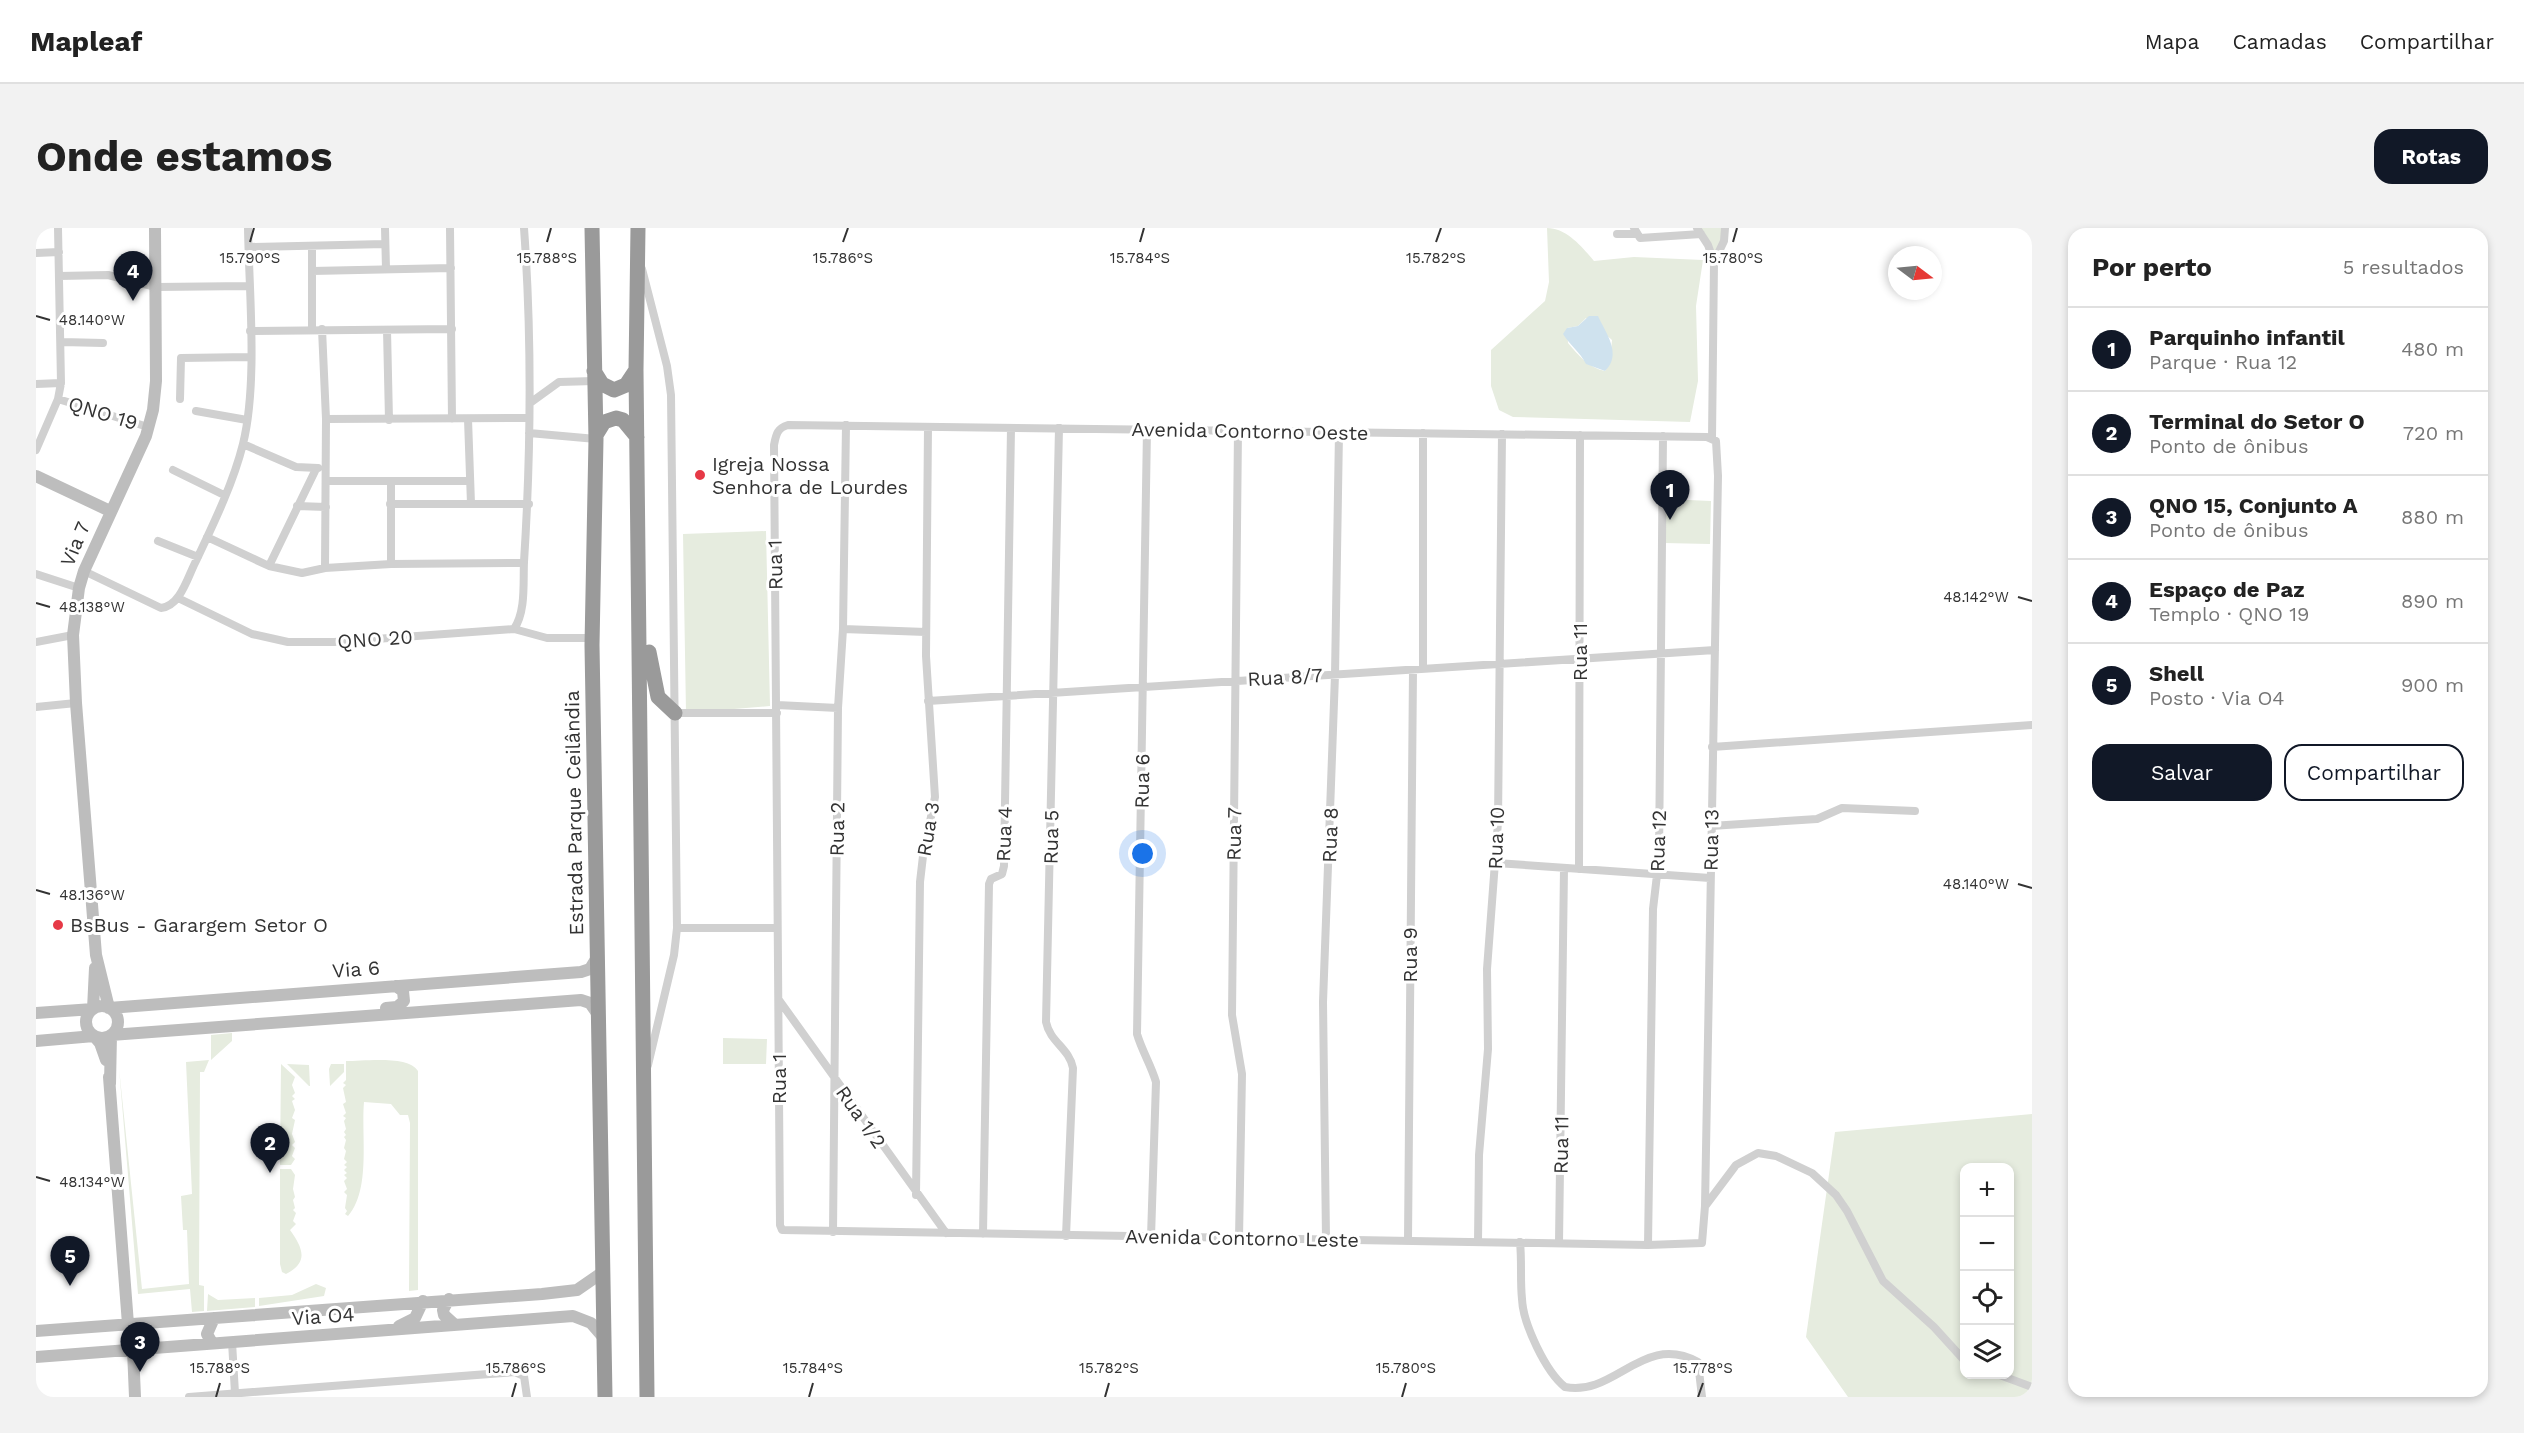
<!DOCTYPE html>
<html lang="pt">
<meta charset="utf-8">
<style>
:root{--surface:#fff;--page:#f2f2f2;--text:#222;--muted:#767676;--line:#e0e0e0;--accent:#111827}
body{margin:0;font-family:"Work Sans",sans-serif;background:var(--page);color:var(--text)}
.controls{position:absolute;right:18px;bottom:18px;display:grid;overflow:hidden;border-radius:12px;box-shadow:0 3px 9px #0003}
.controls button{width:54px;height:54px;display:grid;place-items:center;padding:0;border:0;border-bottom:2px solid var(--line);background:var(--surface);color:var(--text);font:30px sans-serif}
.compass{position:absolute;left:1852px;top:18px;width:54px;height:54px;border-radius:50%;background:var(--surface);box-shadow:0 3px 9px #0003;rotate:106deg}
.you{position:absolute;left:1107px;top:626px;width:21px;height:21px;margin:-15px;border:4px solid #fff;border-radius:50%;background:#1a73e8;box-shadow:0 0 0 9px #1a73e833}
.badge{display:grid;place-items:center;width:39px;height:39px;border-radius:50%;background:var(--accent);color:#fff;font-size:20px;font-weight:700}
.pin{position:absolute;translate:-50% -50px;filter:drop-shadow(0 2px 3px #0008)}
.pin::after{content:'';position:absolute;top:32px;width:21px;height:18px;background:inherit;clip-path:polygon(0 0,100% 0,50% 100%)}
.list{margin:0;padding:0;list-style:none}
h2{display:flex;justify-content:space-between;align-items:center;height:78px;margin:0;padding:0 24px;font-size:26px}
h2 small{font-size:20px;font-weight:400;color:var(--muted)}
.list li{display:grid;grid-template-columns:39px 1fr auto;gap:18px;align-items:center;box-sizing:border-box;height:84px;padding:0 24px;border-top:2px solid var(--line)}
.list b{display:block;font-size:22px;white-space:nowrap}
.list p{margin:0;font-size:20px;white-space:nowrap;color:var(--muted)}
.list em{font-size:20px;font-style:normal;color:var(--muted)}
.actions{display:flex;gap:12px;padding:18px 24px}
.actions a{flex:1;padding:14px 0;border:2px solid var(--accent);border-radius:18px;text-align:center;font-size:21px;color:var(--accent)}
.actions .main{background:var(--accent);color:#fff}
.icon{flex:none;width:33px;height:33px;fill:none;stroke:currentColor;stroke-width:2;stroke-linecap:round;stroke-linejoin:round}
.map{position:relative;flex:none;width:1996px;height:1169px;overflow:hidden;border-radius:18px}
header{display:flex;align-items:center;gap:36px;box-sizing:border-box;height:84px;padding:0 30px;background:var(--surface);border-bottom:2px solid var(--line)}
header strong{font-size:28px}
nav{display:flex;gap:33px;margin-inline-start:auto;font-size:21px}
.intro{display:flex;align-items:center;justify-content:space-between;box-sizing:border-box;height:144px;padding:0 36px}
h1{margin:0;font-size:42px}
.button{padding:15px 27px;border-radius:18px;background:var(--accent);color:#fff;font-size:21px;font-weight:700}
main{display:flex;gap:36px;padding:0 36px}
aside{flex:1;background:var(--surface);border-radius:18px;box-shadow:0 3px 9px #0003}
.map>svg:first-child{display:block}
.green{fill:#e6ecdf;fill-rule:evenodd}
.water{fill:#cfe2ee}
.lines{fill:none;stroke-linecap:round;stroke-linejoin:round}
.street{stroke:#d0d0d0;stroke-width:8}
.secondary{stroke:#bdbdbd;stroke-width:12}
.highway{stroke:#9a9a9a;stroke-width:15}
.ticks{fill:none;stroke:#333;stroke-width:2}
.poi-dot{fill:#e63946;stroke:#fff;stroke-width:2}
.labels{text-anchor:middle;stroke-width:6;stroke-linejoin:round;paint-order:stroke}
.street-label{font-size:20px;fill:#333;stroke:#fff}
.poi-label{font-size:20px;fill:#333;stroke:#fff;text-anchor:start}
.ticks-label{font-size:15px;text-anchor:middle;fill:#333;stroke:#fff;stroke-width:6;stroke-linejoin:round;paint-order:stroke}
</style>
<header>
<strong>Mapleaf</strong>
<nav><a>Mapa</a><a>Camadas</a><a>Compartilhar</a></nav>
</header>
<div class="intro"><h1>Onde estamos</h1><a class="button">Rotas</a></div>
<main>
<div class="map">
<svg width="1996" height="1169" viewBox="0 0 1996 1169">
<rect width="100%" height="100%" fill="#fff"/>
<!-- green -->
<path class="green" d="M 1511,0 C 1531,0 1547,20 1558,33 L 1598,29 L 1667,32 L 1660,78 L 1662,153 L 1654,194 L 1477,189 L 1463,182 L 1455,158 L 1455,122 L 1509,73 L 1513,54 ZM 1550,90 L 1576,112 L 1574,135 L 1569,143 C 1553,140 1542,127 1532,115 L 1531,100 L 1542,98 Z
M 1661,0 L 1689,0 L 1678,34 Z
M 1629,271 L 1675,273 L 1674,316 L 1628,315 Z
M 730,303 L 734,478 L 650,485 L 647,306 Z
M 196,805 L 196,813 L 175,832 L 175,807 Z
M 687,810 L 731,811 L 730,836 L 687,836 Z
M 173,832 L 168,844 L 164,844 L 163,1057 L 168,1058 L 168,1083 L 156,1084 L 154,1061 L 102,1066 L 83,840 L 106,1061 L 153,1056 L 151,1002 L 147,1002 L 145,968 L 156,966 L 150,834 Z
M 310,833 C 328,833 373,827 382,843 L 382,1062 L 373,1063 L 374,895 L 372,887 L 364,887 L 355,876 L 328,874 C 325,908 335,962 312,988 L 309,986 L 311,983 L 309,980 L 311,967 L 308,964 L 311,961 L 308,953 L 311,950 L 308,947 L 311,945 L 308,942 L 311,939 L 308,937 L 311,934 L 308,931 L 310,923 L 308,920 L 310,912 L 308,909 L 310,907 L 308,904 L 310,901 L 308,893 L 310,890 L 307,888 L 310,885 L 307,876 L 310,874 L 307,860 L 310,857 L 307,855 L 310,852 Z
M 245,836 L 259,849 L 256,857 L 259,865 L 256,868 L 259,871 L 256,873 L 259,882 L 256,890 L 259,892 L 256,906 L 259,914 L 256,917 L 259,920 L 256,928 L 259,931 L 255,937 L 244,937 Z
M 251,836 L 273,837 L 274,858 L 273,858 Z
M 295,836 L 308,836 L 308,844 L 294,858 L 293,841 Z
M 1996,886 L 1996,1169 L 1812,1169 L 1770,1109 L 1799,904 ZM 1928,940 L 1974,940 L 1974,1146 L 1928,1146 Z
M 244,941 L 255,941 L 259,947 L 257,961 L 259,969 L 257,972 L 259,980 L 257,982 L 260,985 L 257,993 L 260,996 L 254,1002 C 266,1019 274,1034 250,1046 L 246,1044 L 244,1036 Z
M 280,1056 L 290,1060 L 288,1068 L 223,1078 L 223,1070 L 256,1067 Z
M 172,1066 L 182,1072 L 219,1070 L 219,1079 L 171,1083 Z"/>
<!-- water -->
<path class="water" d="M 1553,88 L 1562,88 C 1569,104 1587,126 1569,143 L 1550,136 C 1544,124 1534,117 1527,106 L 1531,100 L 1542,98 Z"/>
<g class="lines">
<!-- street -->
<path class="street" d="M 349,0 L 350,41
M 414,0 L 416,191
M 1598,0 L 1604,10 L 1665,6
M 1661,0 L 1672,17 L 1678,34 L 1676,210
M 1581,6 L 1600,6
M 213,19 L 349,16
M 0,25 L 23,24
M 1678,34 L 1688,13 L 1689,0
M 606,41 L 631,138 L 635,167 L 641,700 L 638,727 L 612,837
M 276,43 L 415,40
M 23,48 L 72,47 L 120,59 L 213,58
M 276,101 L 276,19
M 286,101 L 290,191 L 289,340
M 351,102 L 353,192
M 214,103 L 416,101
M 26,114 L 67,115
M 0,156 L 25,155
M 22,171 L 112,199
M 144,171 L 145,130 L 214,129
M 494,175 L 523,154 L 558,153
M 160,183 L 211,192
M 290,191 L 493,190
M 432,191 L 435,276
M 752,197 L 1671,209 L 1680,213 L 1682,248 L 1669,978 L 1666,1015 L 1612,1017 L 746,1002 L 744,997 L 738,217 C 740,207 741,200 752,197 Z
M 1023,200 L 1010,794 C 1014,814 1033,820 1037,840 L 1030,1008
M 1111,201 L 1101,806 C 1106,823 1115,837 1120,854 L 1115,1009
M 1202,202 L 1196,787 L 1206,846 L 1203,1010
M 493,205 L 560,211
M 207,216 L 260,239 L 282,240
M 0,222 L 22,171 L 25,155 L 22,0
M 137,242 L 188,267
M 290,253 L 433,253
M 355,253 L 355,336
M 354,276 L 493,276
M 261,278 L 290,279
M 171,309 L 233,338 L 266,345 L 289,340 L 355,336 L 488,335
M 122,313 L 162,329
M 233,338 L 280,241
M 48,343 L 125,380 C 144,378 151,351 159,335 C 177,297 197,256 207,216 C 222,154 213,65 212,0
M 0,346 L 43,360
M 142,370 L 216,406 L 252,414 L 298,414 L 478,401 L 511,410 L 556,410
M 478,401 C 490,383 487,356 488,334 C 495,223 496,111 488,0
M 807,401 L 890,404
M 0,414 L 37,407
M 1387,441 L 1387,205
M 892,473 L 1679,422
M 741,477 L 802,480
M 0,479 L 40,475
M 639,485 L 741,485
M 1676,519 L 1996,497
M 1675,598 L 1781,591 L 1806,580 L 1879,583
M 1460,635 L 1674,650
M 1543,641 L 1544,207
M 641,700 L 741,700
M 743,772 L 910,1005
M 880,967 L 884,654 L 887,628 L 899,569 L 890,428 L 892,199
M 1670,977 L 1700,937 L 1722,925 L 1740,928 L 1776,945 L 1800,967 L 1811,983 L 1847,1053 L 1898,1099 L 1928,1132
M 797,1004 L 802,480 L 807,401 L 810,197
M 947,1006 L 953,656 L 955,651 L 966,646 L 968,638 L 975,200
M 1290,1010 L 1287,774 L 1299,447 L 1303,204
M 1372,1012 L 1377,442
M 1442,1014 L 1443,927 L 1452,821 L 1451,741 L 1462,594 L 1466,206
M 1484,1014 C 1486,1034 1484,1052 1486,1071 C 1487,1096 1510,1144 1529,1159 C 1579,1169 1607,1104 1662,1134 L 1666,1169
M 1523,1015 L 1528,640
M 1612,1017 L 1617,681 L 1623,630 L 1627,208
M 196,1114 L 199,1165
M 1961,1146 L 1996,1159
M 153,1169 L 479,1144 L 488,1148 L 491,1169"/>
<!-- secondary -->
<path class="secondary" d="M 119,0 L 120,153 L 117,182 L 110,208 L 48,343 L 43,360 L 37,407 L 40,475 L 60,727 L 73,780 L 545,744 L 554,741 L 562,728
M 0,248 L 74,283
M50 794a16 16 0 1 1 32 0a16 16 0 1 1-32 0Z
M 350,780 L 361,779 L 368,773 L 367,763 L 360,758
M 0,785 L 57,781 L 59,740
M 0,813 L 58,808 L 64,815 L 70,832
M 73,849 L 92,1096
M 74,856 L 75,807 L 545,772 L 554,775 L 563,788
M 413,1071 L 407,1082 L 408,1087 L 419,1097
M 363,1098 L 379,1090 L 387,1073
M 0,1103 L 506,1066 L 541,1062 L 567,1044
M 176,1115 L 171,1106 L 178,1090
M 97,1122 L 99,1169
M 0,1129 L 537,1088 L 555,1095 L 568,1110"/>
<!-- highway -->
<path class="highway" d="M 556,0 L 560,211 L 556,417 L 569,1169
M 602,0 L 600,142 L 611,1169
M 558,143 L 566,156 L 578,162 L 590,157 L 600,142
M 560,207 L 568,194 L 580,190 L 587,192 L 601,209
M 613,424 L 622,469 L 639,485"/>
</g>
<!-- ticks -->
<path class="ticks" d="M 214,14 L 218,0M 511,14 L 515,0M 807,14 L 812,0M 1104,14 L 1108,0M 1400,14 L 1405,0M 1697,14 L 1701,0M 0,88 L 14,92M 1982,369 L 1996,373M 0,375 L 14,379M 1982,656 L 1996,660M 0,662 L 14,666M 0,949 L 14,953M 180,1169 L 184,1155M 476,1169 L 480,1155M 773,1169 L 777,1155M 1069,1169 L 1073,1155M 1366,1169 L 1370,1155M 1662,1169 L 1667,1155"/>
<!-- markers -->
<g class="poi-dot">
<circle cx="664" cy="247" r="6"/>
<circle cx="22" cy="697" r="6"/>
</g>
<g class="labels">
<!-- street labels -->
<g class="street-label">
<text transform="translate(67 185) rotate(17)" y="7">QNO 19</text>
<text transform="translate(1214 203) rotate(1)" y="7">Avenida Contorno Oeste</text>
<text transform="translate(39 316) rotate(-67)" y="7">Via 7</text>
<text transform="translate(739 337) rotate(-91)" y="7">Rua 1</text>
<text transform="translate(339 411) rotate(-4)" y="7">QNO 20</text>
<text transform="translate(1544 424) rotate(-90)" y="7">Rua 11</text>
<text transform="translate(1249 449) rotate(-3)" y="7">Rua 8/7</text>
<text transform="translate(1106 553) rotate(-89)" y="7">Rua 6</text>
<text transform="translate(538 585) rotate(-91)" y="7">Estrada Parque Ceilândia</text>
<text transform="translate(801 601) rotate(-89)" y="7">Rua 2</text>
<text transform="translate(892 601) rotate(-80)" y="7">Rua 3</text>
<text transform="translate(968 606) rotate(-88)" y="7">Rua 4</text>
<text transform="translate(1198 606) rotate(-89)" y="7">Rua 7</text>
<text transform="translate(1294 607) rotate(-88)" y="7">Rua 8</text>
<text transform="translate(1015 609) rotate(-89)" y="7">Rua 5</text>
<text transform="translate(1460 610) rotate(-88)" y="7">Rua 10</text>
<text transform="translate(1675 612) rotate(-89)" y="7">Rua 13</text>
<text transform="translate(1622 613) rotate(-88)" y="7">Rua 12</text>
<text transform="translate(1374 727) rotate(-90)" y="7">Rua 9</text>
<text transform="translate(320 741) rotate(-4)" y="7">Via 6</text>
<text transform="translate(743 851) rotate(-90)" y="7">Rua 1</text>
<text transform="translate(825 889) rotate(55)" y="7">Rua 1/2</text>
<text transform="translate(1525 917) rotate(-89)" y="7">Rua 11</text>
<text transform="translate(1206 1010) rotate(1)" y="7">Avenida Contorno Leste</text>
<text transform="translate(287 1088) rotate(-4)" y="7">Via O4</text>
</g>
<!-- poi labels -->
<g class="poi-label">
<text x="676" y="243">Igreja Nossa<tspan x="676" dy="23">Senhora de Lourdes</tspan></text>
<text x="34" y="704">BsBus - Garargem Setor O</text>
</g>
</g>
<g class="ticks-label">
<text x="214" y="35">15.790°S</text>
<text x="511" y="35">15.788°S</text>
<text x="807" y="35">15.786°S</text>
<text x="1104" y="35">15.784°S</text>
<text x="1400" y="35">15.782°S</text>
<text x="1697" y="35">15.780°S</text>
<text x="56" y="97">48.140°W</text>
<text x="1940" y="374">48.142°W</text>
<text x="56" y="384">48.138°W</text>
<text x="1940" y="661">48.140°W</text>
<text x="56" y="672">48.136°W</text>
<text x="56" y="959">48.134°W</text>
<text x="184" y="1145">15.788°S</text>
<text x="480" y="1145">15.786°S</text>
<text x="777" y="1145">15.784°S</text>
<text x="1073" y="1145">15.782°S</text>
<text x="1370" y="1145">15.780°S</text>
<text x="1667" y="1145">15.778°S</text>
</g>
</svg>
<div class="controls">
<button>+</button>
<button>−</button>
<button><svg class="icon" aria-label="locate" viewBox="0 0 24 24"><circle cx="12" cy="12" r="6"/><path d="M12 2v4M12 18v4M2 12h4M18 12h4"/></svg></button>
<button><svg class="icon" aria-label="layers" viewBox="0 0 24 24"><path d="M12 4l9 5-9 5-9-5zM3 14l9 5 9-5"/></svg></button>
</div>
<svg class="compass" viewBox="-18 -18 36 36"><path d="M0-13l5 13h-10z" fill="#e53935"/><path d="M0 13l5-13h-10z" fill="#767676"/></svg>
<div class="you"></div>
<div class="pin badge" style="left:1634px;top:292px">1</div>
<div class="pin badge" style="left:234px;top:945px">2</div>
<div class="pin badge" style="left:104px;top:1144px">3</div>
<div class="pin badge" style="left:97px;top:73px">4</div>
<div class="pin badge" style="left:34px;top:1058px">5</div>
</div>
<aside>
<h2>Por perto<small>5 resultados</small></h2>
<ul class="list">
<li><span class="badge">1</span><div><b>Parquinho infantil</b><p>Parque · Rua 12</p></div><em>480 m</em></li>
<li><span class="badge">2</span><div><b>Terminal do Setor O</b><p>Ponto de ônibus</p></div><em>720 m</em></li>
<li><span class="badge">3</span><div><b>QNO 15, Conjunto A</b><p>Ponto de ônibus</p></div><em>880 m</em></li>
<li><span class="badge">4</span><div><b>Espaço de Paz</b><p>Templo · QNO 19</p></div><em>890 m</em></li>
<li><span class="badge">5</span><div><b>Shell</b><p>Posto · Via O4</p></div><em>900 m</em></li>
</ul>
<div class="actions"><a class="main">Salvar</a><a>Compartilhar</a></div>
</aside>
</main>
